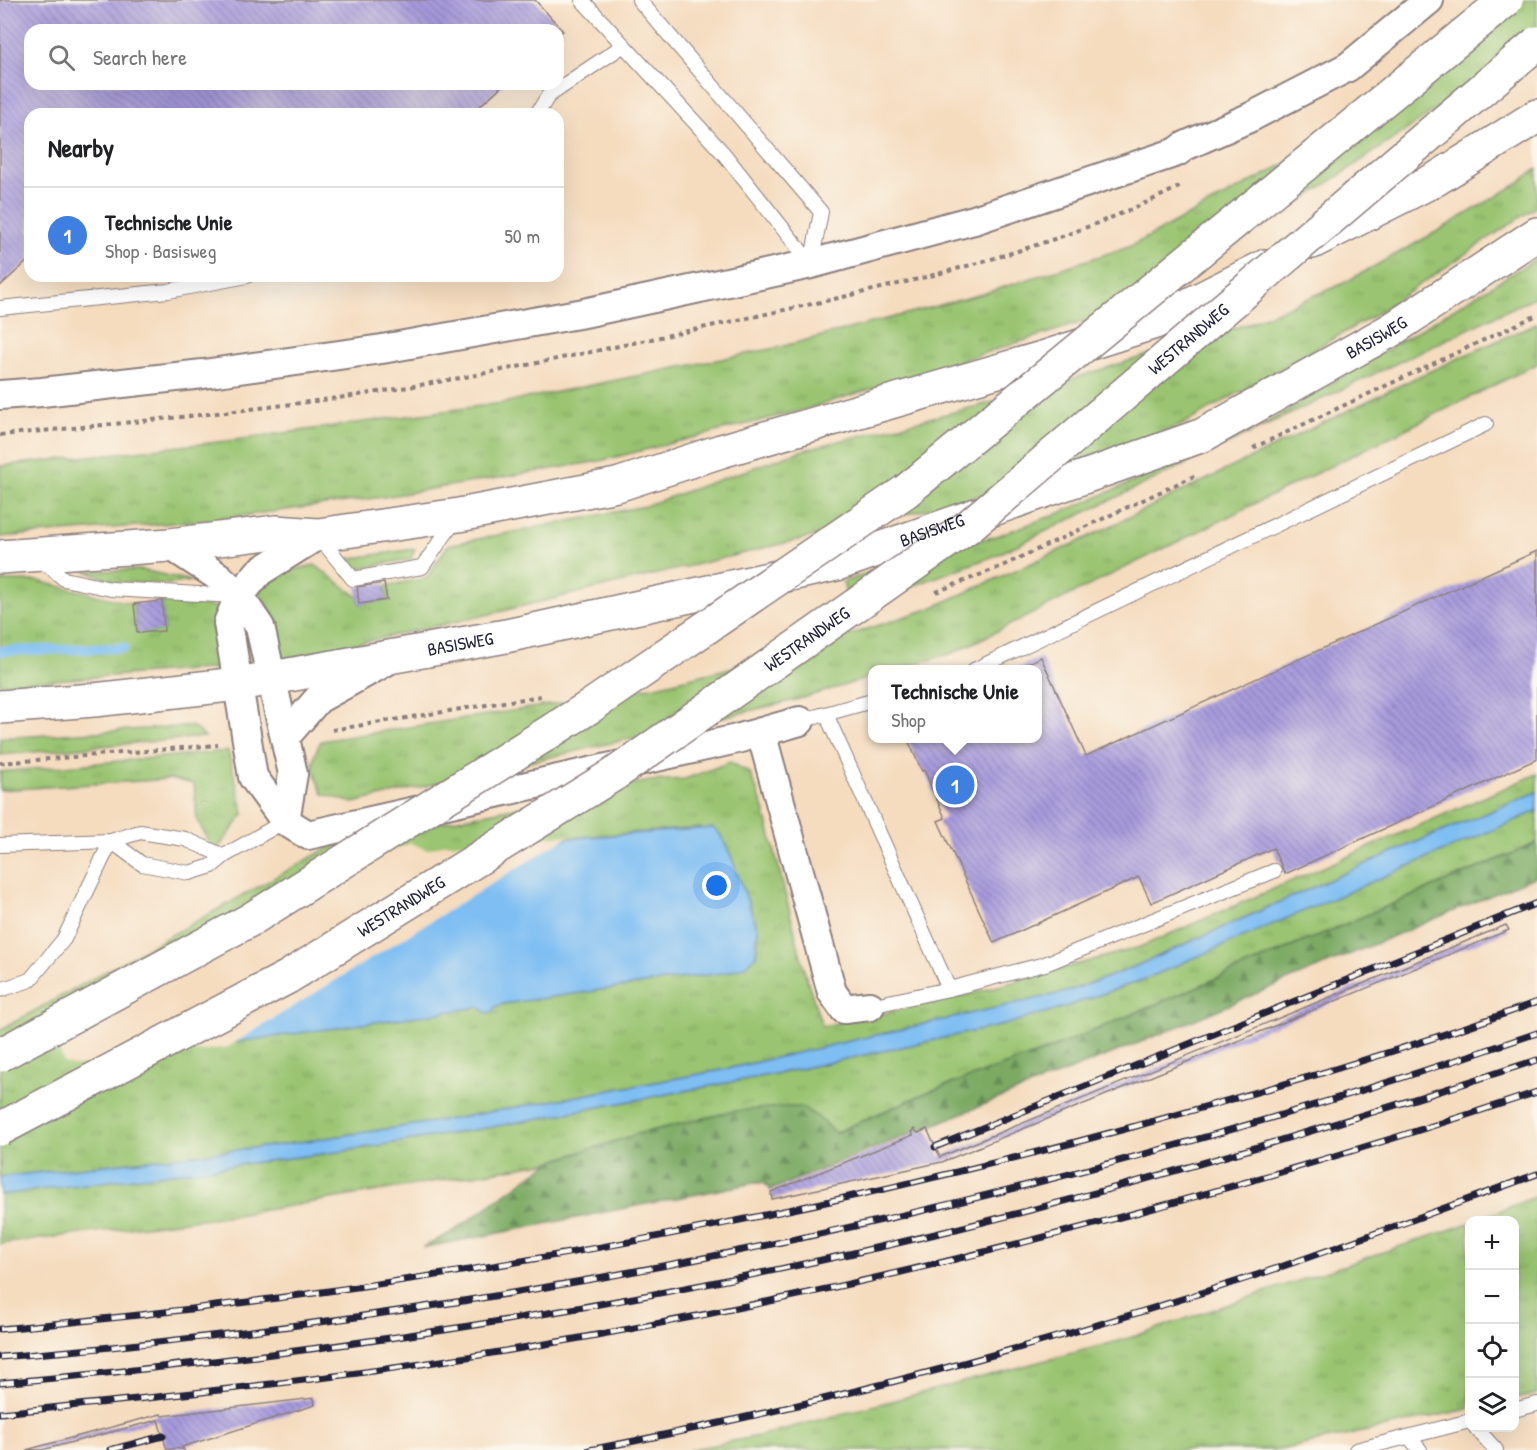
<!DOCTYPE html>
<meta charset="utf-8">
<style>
:root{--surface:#fff;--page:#f2f2f2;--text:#202124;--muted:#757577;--line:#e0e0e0;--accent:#2563eb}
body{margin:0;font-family:"Patrick Hand",sans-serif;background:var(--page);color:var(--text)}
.controls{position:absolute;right:18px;bottom:18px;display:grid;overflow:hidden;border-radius:12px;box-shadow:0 6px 24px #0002}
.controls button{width:54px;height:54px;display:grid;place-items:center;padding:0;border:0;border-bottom:2px solid var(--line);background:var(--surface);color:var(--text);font:30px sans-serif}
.you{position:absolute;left:717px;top:886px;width:21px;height:21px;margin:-15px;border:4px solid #fff;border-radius:50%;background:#1a73e8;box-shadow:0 0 0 9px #1a73e833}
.badge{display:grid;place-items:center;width:39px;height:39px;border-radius:50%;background:var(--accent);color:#fff;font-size:20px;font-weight:700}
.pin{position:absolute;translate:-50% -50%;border:3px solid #fff;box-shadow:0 2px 6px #0006}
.popup{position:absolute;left:868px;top:665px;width:174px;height:78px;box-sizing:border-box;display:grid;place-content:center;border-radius:12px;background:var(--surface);filter:drop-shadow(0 2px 4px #0005);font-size:20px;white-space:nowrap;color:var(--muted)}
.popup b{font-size:22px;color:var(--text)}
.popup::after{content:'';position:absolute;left:50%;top:100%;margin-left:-12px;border:12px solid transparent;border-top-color:var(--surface)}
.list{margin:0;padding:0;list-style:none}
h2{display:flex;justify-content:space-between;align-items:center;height:78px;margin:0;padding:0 24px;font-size:26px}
h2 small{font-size:20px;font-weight:400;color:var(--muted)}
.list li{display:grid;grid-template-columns:39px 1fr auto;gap:18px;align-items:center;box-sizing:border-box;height:96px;padding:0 24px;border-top:2px solid var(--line)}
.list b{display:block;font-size:22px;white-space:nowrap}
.list p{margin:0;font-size:20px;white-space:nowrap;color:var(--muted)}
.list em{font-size:20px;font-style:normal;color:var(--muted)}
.icon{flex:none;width:33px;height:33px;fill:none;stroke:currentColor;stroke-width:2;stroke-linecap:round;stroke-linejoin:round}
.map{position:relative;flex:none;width:1537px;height:1450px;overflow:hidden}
.search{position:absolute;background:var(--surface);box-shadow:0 6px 24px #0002;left:24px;top:24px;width:540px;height:66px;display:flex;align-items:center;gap:15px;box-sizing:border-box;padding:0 21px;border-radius:18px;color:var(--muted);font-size:22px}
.panel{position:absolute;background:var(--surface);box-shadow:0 6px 24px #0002;left:24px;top:108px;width:540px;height:174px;border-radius:18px}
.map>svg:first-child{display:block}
.grass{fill:url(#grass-tufts);stroke:#5e7356;stroke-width:1.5;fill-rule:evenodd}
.forest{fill:url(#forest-firs);stroke:#4e664f;stroke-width:1.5}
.water{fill:#7ebef3;stroke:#507097;stroke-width:1.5}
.pier{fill:#f5dcbf}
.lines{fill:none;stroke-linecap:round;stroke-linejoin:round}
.stream{stroke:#7ebef3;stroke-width:10}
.building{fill:url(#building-back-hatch)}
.service-casing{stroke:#8c7f7d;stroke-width:16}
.minor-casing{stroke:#8c7f7d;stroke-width:32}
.secondary-casing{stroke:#8c7f7d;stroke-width:36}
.path{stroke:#8c7f7d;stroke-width:4;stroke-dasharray:4.5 4.5;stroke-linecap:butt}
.service{stroke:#fff;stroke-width:14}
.minor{stroke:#fff;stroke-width:28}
.secondary{stroke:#fff;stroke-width:33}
.rail-casing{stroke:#22223b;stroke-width:7}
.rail{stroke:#fbf7ec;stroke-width:4.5;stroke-dasharray:14;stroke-linecap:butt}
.motorway-bridge-casing{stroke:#8c7f7d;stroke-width:36;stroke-linecap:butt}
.motorway-bridge{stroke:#fff;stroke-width:33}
.labels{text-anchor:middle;stroke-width:4.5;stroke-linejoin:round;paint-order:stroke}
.street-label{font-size:18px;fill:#22223b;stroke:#fbf7ec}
</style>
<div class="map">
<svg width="1537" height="1450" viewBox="0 0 1537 1450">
<defs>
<pattern id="grass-tufts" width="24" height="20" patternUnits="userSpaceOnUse" patternTransform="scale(1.5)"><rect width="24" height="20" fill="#9ac471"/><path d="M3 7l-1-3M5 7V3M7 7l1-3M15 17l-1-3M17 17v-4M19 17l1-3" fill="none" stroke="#84a863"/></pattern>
<pattern id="forest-firs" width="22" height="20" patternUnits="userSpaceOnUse" patternTransform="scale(1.5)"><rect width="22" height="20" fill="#7baa63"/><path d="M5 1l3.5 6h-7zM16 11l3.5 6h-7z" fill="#648a53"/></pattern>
<pattern id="building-back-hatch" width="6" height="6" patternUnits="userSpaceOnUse" patternTransform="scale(1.5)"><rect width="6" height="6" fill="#a89bdd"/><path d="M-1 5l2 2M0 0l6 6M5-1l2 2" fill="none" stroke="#887eb4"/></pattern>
</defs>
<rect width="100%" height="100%" fill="#fbf7ec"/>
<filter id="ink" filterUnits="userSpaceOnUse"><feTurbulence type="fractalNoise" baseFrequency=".0167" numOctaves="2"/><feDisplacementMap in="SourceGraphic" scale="12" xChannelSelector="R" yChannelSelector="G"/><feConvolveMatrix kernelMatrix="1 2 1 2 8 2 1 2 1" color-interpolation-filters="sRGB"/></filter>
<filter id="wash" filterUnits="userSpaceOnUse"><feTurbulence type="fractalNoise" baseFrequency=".008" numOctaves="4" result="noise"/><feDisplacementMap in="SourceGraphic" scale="24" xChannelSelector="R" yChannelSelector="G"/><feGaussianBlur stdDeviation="1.35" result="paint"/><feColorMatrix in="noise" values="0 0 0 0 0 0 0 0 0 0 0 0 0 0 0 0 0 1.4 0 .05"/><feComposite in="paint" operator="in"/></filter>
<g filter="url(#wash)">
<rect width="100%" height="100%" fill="#f5dcbf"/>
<!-- grass -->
<path class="grass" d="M 1525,0 L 1537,0 L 1537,35 L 1423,119 L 1263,227 L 1115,312 L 807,409 L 600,461 L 383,497 L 211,520 L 0,537 L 0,466 L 227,441 L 502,403 L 776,348 L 982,294 L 1131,246 L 1366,121 L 1470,49 Z
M 1537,169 L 1537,206 L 1371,317 L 1180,426 L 965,500 L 490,614 L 279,661 C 278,628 279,617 257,592 C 278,574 288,570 315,565 L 358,597 L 360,604 L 387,600 L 385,586 L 427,578 L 448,545 L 645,506 L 800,451 L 1017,396 L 1247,324 L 1344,283 L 1438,231 L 1517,184 Z
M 1537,258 L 1537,296 L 994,556 L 850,609 L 843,582 L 932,550 L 994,537 L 1062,512 L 1255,430 Z
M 1537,323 L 1537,364 L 953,653 L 898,669 L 872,670 L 872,677 L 796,700 L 353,803 L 323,794 C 313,771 308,764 321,741 L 568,702 L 656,686 L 772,658 L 843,637 L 931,608 L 1078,542 L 1417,377 Z
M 415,549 L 411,559 L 355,569 L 346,559 Z
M 142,570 L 192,581 L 170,584 L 114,582 L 86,571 Z
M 0,581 L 38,581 L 134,604 L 137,633 L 164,630 L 162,601 L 216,607 L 213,628 L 219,668 L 0,684 Z
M 192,726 L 205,737 L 0,755 L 0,738 Z
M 228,751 L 244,814 L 215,852 L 197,820 L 194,784 L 171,779 L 0,790 L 0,772 Z
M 730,762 L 750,773 L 764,809 L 805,973 L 822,1026 L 955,998 L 1140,947 L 1537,774 L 1537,792 L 1395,851 L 1127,970 L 1066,992 L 722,1070 L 446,1120 L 280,1145 L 0,1177 L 0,1030 L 337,843 L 650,781 L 685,779 ZM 700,828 L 720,834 L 731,856 L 758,929 L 756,956 L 503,1004 L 484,1010 L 480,1007 L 427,853 L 445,847 Z
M 1537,811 L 1537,843 L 1043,1052 L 928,1092 L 834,1133 L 818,1117 L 734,1111 L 638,1134 L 550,1162 L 242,1214 L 0,1244 L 0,1195 L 338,1152 L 492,1127 L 790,1071 L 1004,1024 L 1065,1007 L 1145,979 Z
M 1537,1196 L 1537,1394 L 1515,1399 L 1514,1220 L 1476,1220 Z
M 1469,1223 L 1469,1409 L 1280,1450 L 689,1450 L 758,1436 L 1126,1339 Z"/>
<!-- forest -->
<path class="forest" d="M 1537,843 L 1537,876 L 1141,1042 L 770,1190 L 764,1183 L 754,1183 L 422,1248 L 452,1232 L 550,1162 L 638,1134 L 734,1111 L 781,1107 L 801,1107 L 818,1117 L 835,1133 L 928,1092 L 1043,1052 Z"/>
<!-- water -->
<path class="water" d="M 1537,792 L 1537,811 L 1145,979 L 1065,1007 L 1004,1025 L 790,1071 L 492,1127 L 338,1152 L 0,1195 L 0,1177 L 280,1145 L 446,1120 L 722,1070 L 1066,992 L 1127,970 L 1395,851 Z
M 713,828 L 720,834 L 731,856 L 758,929 L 756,956 L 747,965 L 728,972 L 503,1004 L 495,1007 L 493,1012 L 486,1013 L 480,1007 L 97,1062 L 427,853 L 445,847 Z"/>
<!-- pier -->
<path class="pier" d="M 570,835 L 228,1047 L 98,1065 L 76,1066 L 64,1063 L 60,1052 L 56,1030 L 291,888 L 411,843 L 427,850 L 444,844 Z"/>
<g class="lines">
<!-- stream -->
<path class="stream" d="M 0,651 L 124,648"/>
</g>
<g id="blocks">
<!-- building -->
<path class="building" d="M 0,0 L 535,0 L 563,31 L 558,35 L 558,30 L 30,30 L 30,84 L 504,84 L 471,114 L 30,114 L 30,259 L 0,286 Z
M 1537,551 L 1537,759 L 1285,874 L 1273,848 L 1151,903 L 1139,877 L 994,943 L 938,821 L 945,818 L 924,770 L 922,771 L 907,738 L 1038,738 L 1038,670 L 1013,670 L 1041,657 L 1086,756 Z
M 384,583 L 387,600 L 359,604 L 357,587 Z
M 162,601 L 164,631 L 137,633 L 134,604 Z
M 1506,925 L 1509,930 L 942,1162 L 772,1199 L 771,1192 L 913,1135 L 911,1132 L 914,1129 L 918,1133 L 927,1129 L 940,1157 Z
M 314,1398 L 315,1405 L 182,1447 L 184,1450 L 177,1448 L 167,1450 L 158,1420 L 42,1450 L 26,1450 L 161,1414 L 162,1416 Z"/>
</g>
</g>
<g filter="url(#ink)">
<use href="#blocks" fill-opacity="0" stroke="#8c7f7d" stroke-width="1.5"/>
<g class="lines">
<!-- service casing -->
<g class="service-casing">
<path id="service" d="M 582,0 L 724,154 L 811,264
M 639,0 L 821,212 L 811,264
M 537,114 L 548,96 L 624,45
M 0,308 L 168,291 L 247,276
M 320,538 L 353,579 L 422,567 L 456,519
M 40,558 L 64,579 L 111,589 L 234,596
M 974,670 L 1486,424
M 826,714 L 949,989
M 800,721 L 872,701
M 111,841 L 142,864 L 189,873 L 212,866 L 224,856 L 285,821
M 0,845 L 111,841 L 140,832 L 185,839 L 224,856
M 0,990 L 30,980 L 64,939 L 111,841
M 870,1006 L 949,989 L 1045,964 L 1274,871
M 1514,1410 L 1537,1404
M 1476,1428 L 1496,1450
M 1409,1437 L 1420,1450
M 1356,1450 L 1470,1421"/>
</g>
<!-- minor casing -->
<g class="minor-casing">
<path id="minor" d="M 0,395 L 42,392 L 203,374 L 382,349 L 584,313 L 811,264 L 974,220 L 1177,152 L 1185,146 L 1251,117 L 1348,67 L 1429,0
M 318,535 L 259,572 L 239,596 L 228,623 L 253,777 L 285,821 L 308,835 L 737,739 L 800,721
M 170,545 L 219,577 L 239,596 L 260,627 L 293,774 L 285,821
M 761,732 L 832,992 L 844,1009 L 870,1006
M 285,737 L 318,699 L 385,662"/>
</g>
<!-- secondary casing -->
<g class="secondary-casing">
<g id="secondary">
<path d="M 1312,242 L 1436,179 L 1537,116"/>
<path d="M 0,557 L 170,545 L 276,532 L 318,535 L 459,515 L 617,485 L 721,451 L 1049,356 L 1155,322 L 1266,266"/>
<path id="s1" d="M 0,707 L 94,700 L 238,684 L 506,636 L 837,564 L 1203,435 L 1391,330 L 1537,234"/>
</g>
</g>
<!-- path -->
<path class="path" d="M 0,435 C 115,424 230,413 345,397 C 476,378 605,349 734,321 C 885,288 1042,256 1181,186
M 1253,448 L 1537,315
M 936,592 L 1000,567 L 1194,476
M 332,730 L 541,696
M 0,763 L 218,745"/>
<!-- service -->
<use href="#service" class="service"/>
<!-- minor -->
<use href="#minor" class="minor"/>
<!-- secondary -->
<use href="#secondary" class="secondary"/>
<!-- rail casing -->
<g class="rail-casing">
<path id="rail" d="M 935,1147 L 1537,903
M 0,1329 C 384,1294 764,1227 1136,1126 C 1271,1089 1406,1050 1537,1002
M 0,1357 C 155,1345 310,1325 463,1301 C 828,1243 1188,1153 1537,1033
M 0,1383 C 320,1355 640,1306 952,1230 C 1150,1181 1344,1123 1537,1060
M 0,1413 C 150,1398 299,1383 448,1360 C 818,1303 1181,1210 1537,1092
M 110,1450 L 163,1436
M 589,1450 C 818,1406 1045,1345 1266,1272 C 1357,1241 1447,1207 1537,1174"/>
</g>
<!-- rail -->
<use href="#rail" class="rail"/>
<!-- motorway-bridge casing -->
<g class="motorway-bridge-casing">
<g id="motorway-bridge">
<path d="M 0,1055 L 250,920 L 591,706 L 906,491 L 1506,0"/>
<path id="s2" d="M 0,1129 L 288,977 L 616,773 L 969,526 L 1537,43"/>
</g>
</g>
<!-- motorway-bridge -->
<use href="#motorway-bridge" class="motorway-bridge"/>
</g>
</g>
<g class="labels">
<!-- street labels -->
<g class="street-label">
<text dy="6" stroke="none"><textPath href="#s1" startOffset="1437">BASISWEG</textPath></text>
<text dy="6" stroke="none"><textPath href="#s2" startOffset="1431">WESTRANDWEG</textPath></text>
<text dy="6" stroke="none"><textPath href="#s1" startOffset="951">BASISWEG</textPath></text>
<text dy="6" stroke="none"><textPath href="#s2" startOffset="945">WESTRANDWEG</textPath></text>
<text dy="6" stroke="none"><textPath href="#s1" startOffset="465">BASISWEG</textPath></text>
<text dy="6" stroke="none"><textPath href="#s2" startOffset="459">WESTRANDWEG</textPath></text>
</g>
</g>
</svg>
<div class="controls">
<button>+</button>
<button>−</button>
<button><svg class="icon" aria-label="locate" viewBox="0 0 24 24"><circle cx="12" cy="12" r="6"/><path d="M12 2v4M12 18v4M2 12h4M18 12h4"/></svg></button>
<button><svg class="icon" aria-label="layers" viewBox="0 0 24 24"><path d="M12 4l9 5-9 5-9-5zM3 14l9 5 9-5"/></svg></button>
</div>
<div class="you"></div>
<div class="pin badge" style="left:955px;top:785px;background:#3f7fe0">1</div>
<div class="popup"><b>Technische Unie</b>Shop</div>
<div class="search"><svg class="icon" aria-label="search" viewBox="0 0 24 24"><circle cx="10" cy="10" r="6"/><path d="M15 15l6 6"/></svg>Search here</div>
<section class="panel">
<h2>Nearby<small></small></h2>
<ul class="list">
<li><span class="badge" style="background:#3f7fe0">1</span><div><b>Technische Unie</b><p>Shop · Basisweg</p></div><em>50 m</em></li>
</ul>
</section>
</div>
